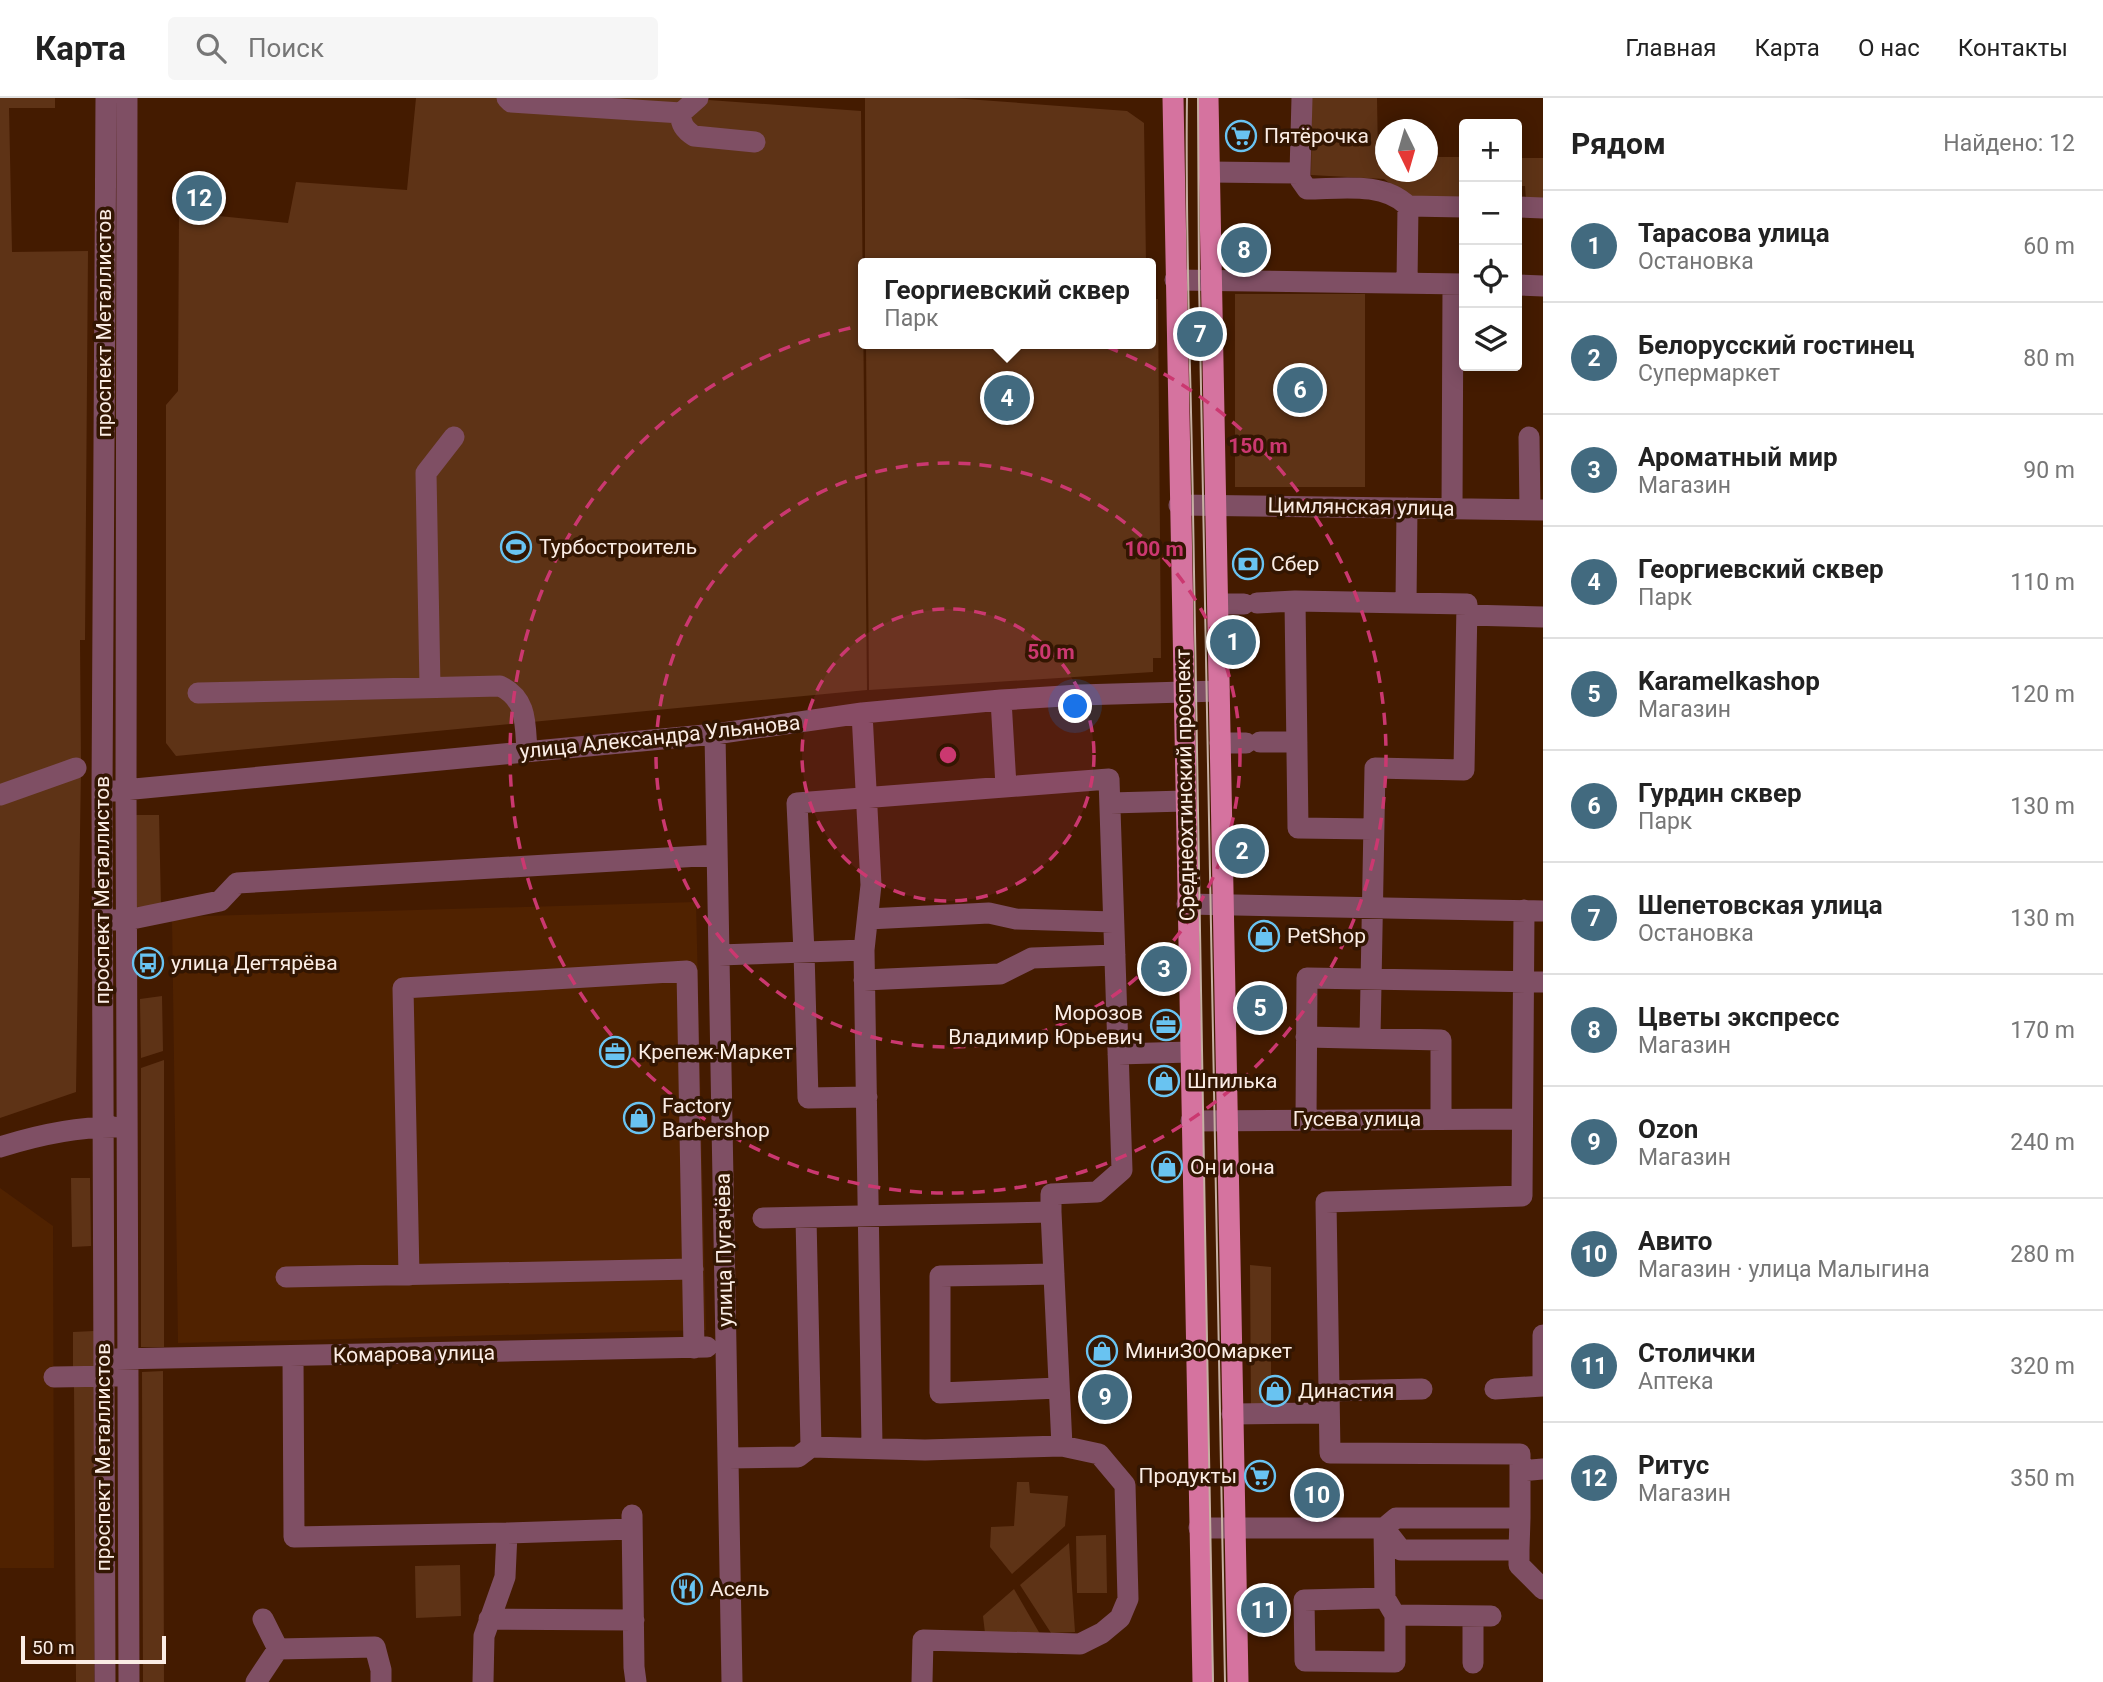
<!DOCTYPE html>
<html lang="ru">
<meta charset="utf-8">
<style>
:root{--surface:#fff;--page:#f6f6f6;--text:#222;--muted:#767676;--line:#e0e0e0;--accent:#426a7f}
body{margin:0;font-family:Roboto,sans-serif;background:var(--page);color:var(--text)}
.controls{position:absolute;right:21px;top:21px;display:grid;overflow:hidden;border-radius:7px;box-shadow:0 4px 18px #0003}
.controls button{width:63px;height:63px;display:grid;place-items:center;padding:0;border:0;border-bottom:2px solid var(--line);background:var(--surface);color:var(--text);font:35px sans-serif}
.compass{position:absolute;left:1375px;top:21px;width:63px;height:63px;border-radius:50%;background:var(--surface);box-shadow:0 4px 18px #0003;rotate:175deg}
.scale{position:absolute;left:21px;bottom:18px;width:145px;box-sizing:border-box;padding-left:7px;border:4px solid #fbede5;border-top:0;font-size:19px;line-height:24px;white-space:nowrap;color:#fbede5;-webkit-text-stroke:5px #331602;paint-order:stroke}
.you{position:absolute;left:1076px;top:609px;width:24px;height:24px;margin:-18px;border:5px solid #fff;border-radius:50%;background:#1a73e8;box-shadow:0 0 0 10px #1a73e833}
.badge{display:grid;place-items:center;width:46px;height:46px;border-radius:50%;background:var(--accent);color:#fff;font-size:23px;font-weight:700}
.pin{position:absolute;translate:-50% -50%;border:4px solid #fff;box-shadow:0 2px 7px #0006}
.popup{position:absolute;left:858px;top:160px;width:298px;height:91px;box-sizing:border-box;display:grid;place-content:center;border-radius:7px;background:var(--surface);filter:drop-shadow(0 2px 5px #0005);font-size:23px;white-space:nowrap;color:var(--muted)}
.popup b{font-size:26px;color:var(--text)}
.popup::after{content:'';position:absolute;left:50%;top:100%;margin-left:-14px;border:14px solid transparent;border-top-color:var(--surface)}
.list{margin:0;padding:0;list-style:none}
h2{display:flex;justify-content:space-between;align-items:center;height:91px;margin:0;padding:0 28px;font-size:30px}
h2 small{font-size:23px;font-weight:400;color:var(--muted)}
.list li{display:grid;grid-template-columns:46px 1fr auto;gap:21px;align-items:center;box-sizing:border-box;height:112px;padding:0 28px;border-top:2px solid var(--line)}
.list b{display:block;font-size:26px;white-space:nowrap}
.list p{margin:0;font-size:23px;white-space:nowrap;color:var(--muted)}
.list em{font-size:23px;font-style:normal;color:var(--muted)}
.icon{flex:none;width:38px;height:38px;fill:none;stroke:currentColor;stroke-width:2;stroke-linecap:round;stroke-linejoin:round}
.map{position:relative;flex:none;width:1543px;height:1584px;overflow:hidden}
header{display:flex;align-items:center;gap:42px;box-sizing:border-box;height:98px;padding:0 35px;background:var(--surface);border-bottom:2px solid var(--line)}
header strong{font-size:33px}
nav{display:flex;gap:38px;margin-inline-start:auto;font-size:24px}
.search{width:490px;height:63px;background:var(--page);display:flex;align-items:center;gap:18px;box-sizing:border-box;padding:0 24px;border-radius:7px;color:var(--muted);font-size:26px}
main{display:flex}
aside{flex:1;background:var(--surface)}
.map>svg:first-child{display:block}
.built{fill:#502200}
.green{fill:#5e3316}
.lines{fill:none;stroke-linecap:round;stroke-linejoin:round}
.minor{stroke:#7f4f64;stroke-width:21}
.major{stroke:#d5739f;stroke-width:21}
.tram{stroke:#c6b0a3;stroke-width:2}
.ring{fill:none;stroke:#cb3870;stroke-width:3.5;stroke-dasharray:12 9}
.labels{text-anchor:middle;stroke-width:7;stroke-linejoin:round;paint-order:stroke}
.poi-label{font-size:21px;fill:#fbede5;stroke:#331602;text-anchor:start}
.street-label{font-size:21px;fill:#fbede5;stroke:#331602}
.centre{fill:#cb3870;stroke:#331602;stroke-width:3.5}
.ring-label{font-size:21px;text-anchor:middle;font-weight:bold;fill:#cb3870;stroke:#331602;stroke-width:7;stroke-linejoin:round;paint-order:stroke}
</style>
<header>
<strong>Карта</strong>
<div class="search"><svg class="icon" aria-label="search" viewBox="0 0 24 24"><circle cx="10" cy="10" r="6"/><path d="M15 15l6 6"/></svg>Поиск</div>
<nav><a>Главная</a><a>Карта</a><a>О нас</a><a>Контакты</a></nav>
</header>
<main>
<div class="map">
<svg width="1543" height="1584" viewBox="0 0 1543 1584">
<rect width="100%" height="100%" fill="#441b00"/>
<!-- built -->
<path class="built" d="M 696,804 L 706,1232 L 178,1245 L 172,819 Z
M 0,1090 L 53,1128 L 54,1470 L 0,1470 Z"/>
<!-- green -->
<path class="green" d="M 0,0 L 55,0 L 55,10 L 9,10 L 12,154 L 88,153 L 85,542 L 80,542 L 81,670 L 76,994 L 0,1020 Z
M 416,0 L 681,0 L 861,13 L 867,592 L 176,658 L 166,645 L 166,307 L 178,293 L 179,114 L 288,125 L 296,84 L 407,92 Z
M 865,0 L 953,0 L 1127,13 L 1144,25 L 1146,165 L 865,165 Z
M 1312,0 L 1377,0 L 1378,58 L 1385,58 L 1386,74 L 1428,74 L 1428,59 L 1464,59 L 1464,102 L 1412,102 L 1384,81 L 1311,77 Z
M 1517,60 L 1543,60 L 1543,102 L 1526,103 L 1525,88 L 1517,88 Z
M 1235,196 L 1365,196 L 1365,389 L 1235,389 Z
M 1151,201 L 1158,201 L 1161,560 L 1153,560 L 1153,574 L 869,592 L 866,246 L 1150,246 Z
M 135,717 L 159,717 L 161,808 L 136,809 Z
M 162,898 L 163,953 L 141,960 L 140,901 Z
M 164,962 L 164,1249 L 141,1249 L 141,970 Z
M 71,1080 L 90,1080 L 91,1148 L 72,1149 Z
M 1250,1167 L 1271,1169 L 1271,1309 L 1251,1309 Z
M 94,1233 L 95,1271 L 73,1271 L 73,1234 Z
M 163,1273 L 164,1584 L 143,1584 L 142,1274 Z
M 74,1286 L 95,1286 L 94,1584 L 76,1584 Z
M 1017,1384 L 1029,1384 L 1030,1395 L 1068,1398 L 1065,1428 L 1012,1476 L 990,1449 L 991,1429 L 1014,1428 Z
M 1106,1437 L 1107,1495 L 1077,1495 L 1076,1438 Z
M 1069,1445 L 1075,1534 L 1051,1535 L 1020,1487 Z
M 460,1467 L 461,1518 L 416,1520 L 415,1468 Z
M 1014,1491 L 1040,1536 L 985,1535 L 983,1518 Z"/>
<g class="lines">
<!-- minor -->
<path class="minor" d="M 127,0 L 126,692 L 129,1584
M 507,0 L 511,4 L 681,15 L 698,0
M 681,15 C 680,26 685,32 694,38 L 755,44
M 1210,74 L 1300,75 L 1302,0
M 1300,75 L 1300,81 L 1307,91 C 1339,91 1383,83 1408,108
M 1517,109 L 1543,110
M 1175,182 L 1464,186
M 1407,185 L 1408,108 L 1464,109
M 1517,187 L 1543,188
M 1529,339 L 1530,412
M 1179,407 L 1543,412
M 1452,411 L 1453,186
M 1295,503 L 1298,730 L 1373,731
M 1257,505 L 1295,503 L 1467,506 L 1464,672 L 1375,670 L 1370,940
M 1406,505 L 1407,410
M 1218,506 L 1244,506
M 1467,517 L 1543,519
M 430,589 L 426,375 L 454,339
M 198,595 L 500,588 C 528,601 525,627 527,654
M 1001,602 L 1006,688
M 862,615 L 871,787 L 864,852 L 872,1348
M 715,636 L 732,1584
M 1260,644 L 1297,644
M 1220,645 L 1246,645
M 113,693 L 715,636 L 862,615 L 1001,602 L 1079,597 L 1219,593
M 0,697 L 76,670
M 1110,705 L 1185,703
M 1187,806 L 1543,813
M 868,821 L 989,815 L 1016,821 L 1113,824
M 113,822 L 127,822 L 220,803 L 237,785 L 717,757
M 719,857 L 864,852
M 864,882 L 1000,876 L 1032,860 L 1115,857
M 1306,939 L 1441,942 L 1441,1021
M 1118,956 L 1190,954
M 867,999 L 808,1000 L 804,854 L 797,705 L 1109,681 L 1122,1072 L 1097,1094 L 1051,1096 L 1051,1114
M 1306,1021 L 1307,880 L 1543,884
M 1191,1023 L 1522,1021
M 0,1049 C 38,1037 74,1029 114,1029
M 763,1120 L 1051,1114 L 1062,1348 L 1099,1356 L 1125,1387 L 1128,1501 L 1120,1520 L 1102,1535 L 1080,1546 L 923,1542 L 922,1584
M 806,1120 L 811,1349
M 1054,1176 L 940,1178 L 940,1295 L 1059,1290
M 409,1177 L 403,890 L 687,873 L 694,1250
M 286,1179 L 693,1171
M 293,1258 L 294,1439 L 507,1435 L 505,1479 L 484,1538 L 483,1584
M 116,1261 L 707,1249
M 54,1279 L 117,1278
M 1495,1291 L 1543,1288 L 1543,1237
M 1329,1293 L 1422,1291
M 1232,1316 L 1329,1315
M 728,1360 L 798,1359 L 811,1349 L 925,1352 L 1062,1348
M 1520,1373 L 1543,1371
M 632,1417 L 634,1569 L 636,1584
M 1520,1420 L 1520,1356 L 1330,1355 L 1326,1104 L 1522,1098 L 1524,812
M 1199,1430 L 1384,1430 L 1396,1420 L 1520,1420 L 1519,1452 L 1401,1452 L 1384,1430
M 1384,1430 L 1385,1500 L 1395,1517 L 1395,1564 L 1305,1563 L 1304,1502 L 1385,1500
M 507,1435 L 632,1431
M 1519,1452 L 1519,1467 L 1543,1491
M 1395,1517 L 1491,1518
M 263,1521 L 278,1551
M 489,1521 L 634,1522
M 1473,1565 L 1473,1518
M 105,1584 L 102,694 L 106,0
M 256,1584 L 278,1551 L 375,1549 L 381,1572 L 381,1584"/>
<!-- major -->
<path class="major" d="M 1173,0 L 1203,1584
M 1208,0 L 1238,1584"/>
<!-- tram -->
<path class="tram" d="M 1187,0 C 1185,138 1191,276 1193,414 C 1198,804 1207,1194 1213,1584
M 1198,0 L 1199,182 L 1225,1584"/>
</g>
<!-- distance rings -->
<circle cx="948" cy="657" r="146" fill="#cb3870" fill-opacity=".12"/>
<g class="ring">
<circle cx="948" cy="657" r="146"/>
<circle cx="948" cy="657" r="292"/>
<circle cx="948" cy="657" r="438"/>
</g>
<!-- icons -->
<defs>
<g id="supermarket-ring" transform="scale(1.575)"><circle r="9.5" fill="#331602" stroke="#69c3f1" stroke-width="1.5"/><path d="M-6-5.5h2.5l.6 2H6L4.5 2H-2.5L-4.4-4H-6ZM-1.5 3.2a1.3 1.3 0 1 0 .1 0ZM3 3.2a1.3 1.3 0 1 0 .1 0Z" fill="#69c3f1"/></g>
<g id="stadium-ring" transform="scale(1.575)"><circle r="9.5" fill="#331602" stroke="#69c3f1" stroke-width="1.5"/><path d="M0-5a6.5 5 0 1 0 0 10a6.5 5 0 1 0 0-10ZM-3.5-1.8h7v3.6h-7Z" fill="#69c3f1"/></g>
<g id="bank-ring" transform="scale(1.575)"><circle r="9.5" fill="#331602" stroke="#69c3f1" stroke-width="1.5"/><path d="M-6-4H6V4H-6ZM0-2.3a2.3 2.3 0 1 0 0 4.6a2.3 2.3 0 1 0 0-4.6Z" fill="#69c3f1"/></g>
<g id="shop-ring" transform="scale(1.575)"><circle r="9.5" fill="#331602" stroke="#69c3f1" stroke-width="1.5"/><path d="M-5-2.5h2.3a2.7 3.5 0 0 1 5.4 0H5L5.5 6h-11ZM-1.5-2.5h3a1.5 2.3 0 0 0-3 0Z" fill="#69c3f1"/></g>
<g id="bus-ring" transform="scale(1.575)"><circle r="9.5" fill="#331602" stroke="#69c3f1" stroke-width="1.5"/><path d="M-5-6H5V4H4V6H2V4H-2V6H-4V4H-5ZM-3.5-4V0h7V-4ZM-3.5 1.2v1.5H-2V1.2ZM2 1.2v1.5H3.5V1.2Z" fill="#69c3f1"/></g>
<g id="office-ring" transform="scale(1.575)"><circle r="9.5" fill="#331602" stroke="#69c3f1" stroke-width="1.5"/><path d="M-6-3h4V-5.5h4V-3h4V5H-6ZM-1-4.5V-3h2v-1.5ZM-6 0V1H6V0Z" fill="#69c3f1"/></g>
<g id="restaurant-ring" transform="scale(1.575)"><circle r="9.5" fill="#331602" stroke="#69c3f1" stroke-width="1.5"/><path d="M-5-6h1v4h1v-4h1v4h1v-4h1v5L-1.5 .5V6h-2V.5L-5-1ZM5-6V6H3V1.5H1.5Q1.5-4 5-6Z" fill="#69c3f1"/></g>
</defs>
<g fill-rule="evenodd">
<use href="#supermarket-ring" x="1241" y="38"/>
<use href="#stadium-ring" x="516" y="449"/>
<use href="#bank-ring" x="1248" y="466"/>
<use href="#shop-ring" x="1264" y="838"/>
<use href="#bus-ring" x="148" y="865"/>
<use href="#office-ring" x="1166" y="927"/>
<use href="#office-ring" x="615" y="954"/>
<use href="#shop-ring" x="1164" y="983"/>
<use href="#shop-ring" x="639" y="1020"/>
<use href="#shop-ring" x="1167" y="1069"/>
<use href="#shop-ring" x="1102" y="1253"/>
<use href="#shop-ring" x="1275" y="1293"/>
<use href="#supermarket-ring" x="1260" y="1378"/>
<use href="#restaurant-ring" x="687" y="1491"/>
</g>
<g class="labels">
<!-- poi labels -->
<g class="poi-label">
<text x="1264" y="45">Пятёрочка</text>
<text x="539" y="456">Турбостроитель</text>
<text x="1271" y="473">Сбер</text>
<text x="1287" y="845">PetShop</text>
<text x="171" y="872">улица Дегтярёва</text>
<text x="1143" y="922" text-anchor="end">Морозов<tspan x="1143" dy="24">Владимир Юрьевич</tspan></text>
<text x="638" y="961">Крепеж-Маркет</text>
<text x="1187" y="990">Шпилька</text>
<text x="662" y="1015">Factory<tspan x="662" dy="24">Barbershop</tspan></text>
<text x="1190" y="1076">Он и она</text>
<text x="1125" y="1260">МиниЗООмаркет</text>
<text x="1298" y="1300">Династия</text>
<text x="1237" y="1385" text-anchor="end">Продукты</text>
<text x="710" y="1498">Асель</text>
</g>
<!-- street labels -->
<g class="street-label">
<text transform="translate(104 225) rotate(-90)" y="7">проспект Металлистов</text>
<text transform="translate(1361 409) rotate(1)" y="7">Цимлянская улица</text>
<text transform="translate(660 639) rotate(-6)" y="7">улица Александра Ульянова</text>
<text transform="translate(1185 687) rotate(-91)" y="7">Среднеохтинский проспект</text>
<text transform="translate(102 792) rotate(-90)" y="7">проспект Металлистов</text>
<text x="1357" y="1028">Гусева улица</text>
<text transform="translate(724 1152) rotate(-91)" y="7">улица Пугачёва</text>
<text transform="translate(414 1256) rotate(-1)" y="7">Комарова улица</text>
<text transform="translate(103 1359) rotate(-90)" y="7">проспект Металлистов</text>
</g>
</g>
<circle cx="948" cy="657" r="10" class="centre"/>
<g class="ring-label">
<text x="1258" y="355">150 m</text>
<text x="1154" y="458">100 m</text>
<text x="1051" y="561">50 m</text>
</g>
</svg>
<div class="controls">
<button>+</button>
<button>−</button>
<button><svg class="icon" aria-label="locate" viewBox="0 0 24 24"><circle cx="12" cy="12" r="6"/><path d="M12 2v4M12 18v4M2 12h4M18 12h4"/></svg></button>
<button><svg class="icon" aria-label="layers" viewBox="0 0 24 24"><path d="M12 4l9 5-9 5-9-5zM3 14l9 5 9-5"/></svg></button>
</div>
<svg class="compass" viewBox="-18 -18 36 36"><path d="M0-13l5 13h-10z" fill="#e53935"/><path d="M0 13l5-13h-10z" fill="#767676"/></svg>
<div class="scale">50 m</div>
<div class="you"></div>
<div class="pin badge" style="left:1233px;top:544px">1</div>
<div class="pin badge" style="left:1242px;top:753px">2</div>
<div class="pin badge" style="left:1164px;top:871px">3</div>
<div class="pin badge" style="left:1007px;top:300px">4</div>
<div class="popup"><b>Георгиевский сквер</b>Парк</div>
<div class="pin badge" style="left:1260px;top:910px">5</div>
<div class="pin badge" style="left:1300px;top:292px">6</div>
<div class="pin badge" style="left:1200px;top:236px">7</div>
<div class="pin badge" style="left:1244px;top:152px">8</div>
<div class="pin badge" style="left:1105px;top:1299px">9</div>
<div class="pin badge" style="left:1317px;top:1397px">10</div>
<div class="pin badge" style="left:1264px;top:1512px">11</div>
<div class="pin badge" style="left:199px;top:100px">12</div>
</div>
<aside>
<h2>Рядом<small>Найдено: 12</small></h2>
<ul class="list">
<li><span class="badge">1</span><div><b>Тарасова улица</b><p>Остановка</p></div><em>60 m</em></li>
<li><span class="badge">2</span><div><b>Белорусский гостинец</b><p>Супермаркет</p></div><em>80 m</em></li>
<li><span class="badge">3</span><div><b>Ароматный мир</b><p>Магазин</p></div><em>90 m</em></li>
<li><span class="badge">4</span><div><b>Георгиевский сквер</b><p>Парк</p></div><em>110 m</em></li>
<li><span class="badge">5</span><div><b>Karamelkashop</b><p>Магазин</p></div><em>120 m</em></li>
<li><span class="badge">6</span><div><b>Гурдин сквер</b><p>Парк</p></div><em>130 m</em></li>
<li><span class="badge">7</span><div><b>Шепетовская улица</b><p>Остановка</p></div><em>130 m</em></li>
<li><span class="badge">8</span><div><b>Цветы экспресс</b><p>Магазин</p></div><em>170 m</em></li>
<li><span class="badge">9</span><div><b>Ozon</b><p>Магазин</p></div><em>240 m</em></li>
<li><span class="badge">10</span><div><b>Авито</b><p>Магазин · улица Малыгина</p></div><em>280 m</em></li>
<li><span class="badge">11</span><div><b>Столички</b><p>Аптека</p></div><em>320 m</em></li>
<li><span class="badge">12</span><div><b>Ритус</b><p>Магазин</p></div><em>350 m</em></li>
</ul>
</aside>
</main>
